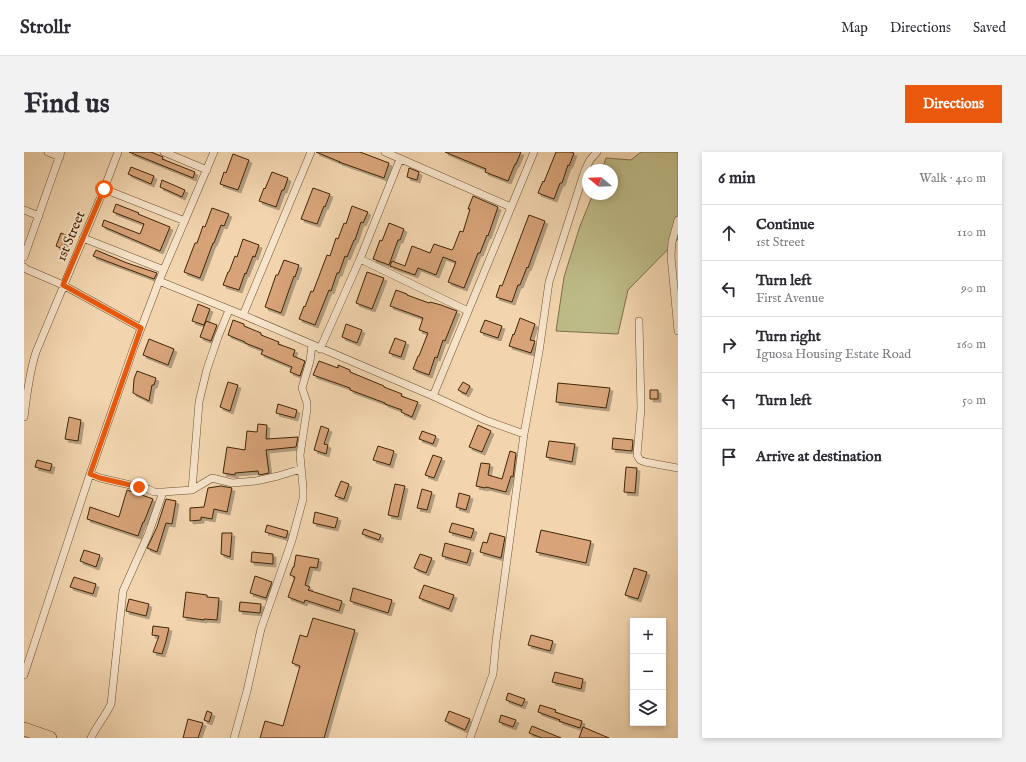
<!DOCTYPE html>
<meta charset="utf-8">
<style>
:root{--surface:#fff;--page:#f2f2f3;--text:#2b2b33;--muted:#7c7c81;--line:#e1e1e2;--accent:#ea580c}
body{margin:0;font-family:"IM FELL English",serif;background:var(--page);color:var(--text)}
.controls{position:absolute;right:12px;bottom:12px;display:grid;overflow:hidden;border-radius:0px;box-shadow:0 2px 6px #0003}
.controls button{width:36px;height:36px;display:grid;place-items:center;padding:0;border:0;border-bottom:1px solid var(--line);background:var(--surface);color:var(--text);font:20px sans-serif}
.compass{position:absolute;left:558px;top:12px;width:36px;height:36px;border-radius:50%;background:var(--surface);box-shadow:0 2px 6px #0003;rotate:289deg}
.stop{position:absolute;width:12px;height:12px;margin:-9px;border:3px solid #ea580c;border-radius:50%;background:#fff}
.stop.end{background:#ea580c;border-color:#fff;box-shadow:0 1px 4px #0008}
.list{margin:0;padding:0;list-style:none}
h2{display:flex;justify-content:space-between;align-items:center;height:52px;margin:0;padding:0 16px;font-size:17px}
h2 small{font-size:13px;font-weight:400;color:var(--muted)}
.list li{display:grid;grid-template-columns:26px 1fr auto;gap:12px;align-items:center;box-sizing:border-box;height:56px;padding:0 16px;border-top:1px solid var(--line)}
.list b{display:block;font-size:15px;white-space:nowrap}
.list p{margin:0;font-size:13px;white-space:nowrap;color:var(--muted)}
.list em{font-size:13px;font-style:normal;color:var(--muted)}
.icon{flex:none;width:22px;height:22px;fill:none;stroke:currentColor;stroke-width:2;stroke-linecap:round;stroke-linejoin:round}
.map{position:relative;flex:none;width:654px;height:586px;overflow:hidden;border-radius:0px}
header{display:flex;align-items:center;gap:24px;box-sizing:border-box;height:56px;padding:0 20px;background:var(--surface);border-bottom:1px solid var(--line)}
header strong{font-size:19px}
nav{display:flex;gap:22px;margin-inline-start:auto;font-size:14px}
.intro{display:flex;align-items:center;justify-content:space-between;box-sizing:border-box;height:96px;padding:0 24px}
h1{margin:0;font-size:28px}
.button{padding:10px 18px;border-radius:0px;background:var(--accent);color:#fff;font-size:14px;font-weight:700}
main{display:flex;gap:24px;padding:0 24px}
aside{flex:1;background:var(--surface);border-radius:0px;box-shadow:0 2px 6px #0003}
.map>svg:first-child{display:block}
.green{fill:#bebc88;stroke:#7e7046}
.building{fill:#d8a379;stroke:#3f2505;filter:url(#shadow)}
.lines{fill:none;stroke-linecap:round;stroke-linejoin:round}
.street-casing{stroke:#6c5130;stroke-width:8}
.highway-casing{stroke:#3f2505;stroke-width:14}
.street{stroke:#f7e4cb;stroke-width:7}
.highway{stroke:#f2d5af;stroke-width:13}
.route{stroke:#ea580c;stroke-width:5}
.labels{text-anchor:middle;stroke-width:3.5;stroke-linejoin:round;paint-order:stroke}
.street-label{font-size:14px;fill:#3f2505;stroke:#f7e4cb}
</style>
<header>
<strong>Strollr</strong>
<nav><a>Map</a><a>Directions</a><a>Saved</a></nav>
</header>
<div class="intro"><h1>Find us</h1><a class="button">Directions</a></div>
<main>
<div class="map">
<svg width="654" height="586" viewBox="0 0 654 586">
<defs>
<filter id="shadow"><feDropShadow dx="3" dy="3" stdDeviation="0" flood-color="#0004"/></filter>
</defs>
<rect width="100%" height="100%" fill="#f2d5af"/>
<filter id="stains"><feTurbulence type="fractalNoise" baseFrequency=".005" numOctaves="4"/><feColorMatrix values="0 0 0 0 .2 0 0 0 0 .09 0 0 0 0 .02 0 0 0 .5 -.17"/></filter>
<radialGradient id="worn" r=".72"><stop offset=".6" stop-color="#630" stop-opacity="0"/><stop offset="1" stop-color="#630" stop-opacity=".3"/></radialGradient>
<!-- green -->
<path class="green" d="M 617,0 L 654,0 L 654,87 L 604,138 L 594,182 L 532,179 L 540,125 L 556,74 L 569,42 L 588,42 L 588,18 L 578,18 L 582,6 L 607,8 Z"/>
<!-- building -->
<path class="building" d="M 105,0 L 127,0 L 139,5 L 138,7 L 171,20 L 169,26 Z
M 292,0 L 336,0 L 365,11 L 360,26 L 315,10 L 316,10 Z
M 421,0 L 497,0 L 492,12 L 491,12 L 484,29 L 461,20 L 462,17 Z
M 532,0 L 546,0 L 550,1 L 545,14 L 544,13 L 538,31 L 536,31 L 530,47 L 514,41 L 519,29 L 520,30 Z
M 209,2 L 225,8 L 214,38 L 196,32 L 200,20 L 202,21 Z
M 107,15 L 130,24 L 127,32 L 104,22 Z
M 385,16 L 395,20 L 393,28 L 383,25 Z
M 248,20 L 264,26 L 260,38 L 258,38 L 252,55 L 235,49 L 240,36 L 241,37 Z
M 138,28 L 161,38 L 158,45 L 136,35 Z
M 289,36 L 306,42 L 301,55 L 300,54 L 293,72 L 277,67 Z
M 449,44 L 474,55 L 464,84 L 463,83 L 456,101 L 454,101 L 440,136 L 424,130 L 432,110 L 419,105 L 412,123 L 394,116 L 391,123 L 366,114 L 368,109 L 381,114 L 388,94 L 406,101 L 410,92 L 428,98 L 429,97 L 436,79 L 439,80 L 446,57 L 444,57 Z
M 92,52 L 115,61 L 114,62 L 146,75 L 136,99 L 78,74 L 80,68 L 116,82 L 120,72 L 89,60 Z
M 328,54 L 344,60 L 339,71 L 337,70 L 331,88 L 330,88 L 323,105 L 321,104 L 315,121 L 313,121 L 307,139 L 305,138 L 291,173 L 275,167 L 280,154 L 281,155 L 287,139 L 289,140 L 303,103 L 306,104 L 312,86 L 314,87 L 320,71 L 322,72 Z
M 188,56 L 205,62 L 200,74 L 197,73 L 190,91 L 189,91 L 176,126 L 160,120 L 171,91 L 173,91 L 179,74 L 181,75 Z
M 505,63 L 521,69 L 504,116 L 503,115 L 496,133 L 494,133 L 488,150 L 472,145 L 476,133 L 478,134 Z
M 365,71 L 380,77 L 376,88 L 374,88 L 365,113 L 349,107 L 356,88 L 358,89 Z
M 37,81 L 44,84 L 39,97 L 32,94 Z
M 219,87 L 235,93 L 231,105 L 229,104 L 222,122 L 221,121 L 215,138 L 199,133 L 204,120 L 205,120 L 211,104 L 213,105 Z
M 72,98 L 103,111 L 133,121 L 130,127 L 69,104 Z
M 260,108 L 275,113 L 271,125 L 270,124 L 257,161 L 241,155 L 252,123 L 254,123 Z
M 343,120 L 360,126 L 348,157 L 332,151 Z
M 372,138 L 383,142 L 383,143 L 405,151 L 406,150 L 417,153 L 433,159 L 421,189 L 419,188 L 413,206 L 411,205 L 405,223 L 389,217 L 394,204 L 395,204 L 404,181 L 395,178 L 399,166 L 366,154 Z
M 174,152 L 186,157 L 180,173 L 168,169 Z
M 496,166 L 511,172 L 506,188 L 511,189 L 507,201 L 485,194 L 489,182 L 490,183 Z
M 209,168 L 220,172 L 220,174 L 237,181 L 237,183 L 255,190 L 254,192 L 271,198 L 269,204 L 281,209 L 276,224 L 266,220 L 268,215 L 237,202 L 239,198 L 221,191 L 221,190 L 204,183 Z
M 461,168 L 478,174 L 474,186 L 456,180 Z
M 182,169 L 193,173 L 187,189 L 176,185 Z
M 322,172 L 338,178 L 333,191 L 318,185 Z
M 371,186 L 382,190 L 377,205 L 365,201 Z
M 125,187 L 150,197 L 144,213 L 119,203 Z
M 295,209 L 314,216 L 314,213 L 326,218 L 326,220 L 360,234 L 360,235 L 378,242 L 377,244 L 394,250 L 388,265 L 377,260 L 378,258 L 361,252 L 361,251 L 326,238 L 326,236 L 289,223 Z
M 113,219 L 132,226 L 130,233 L 128,233 L 125,249 L 109,241 L 110,227 Z
M 204,230 L 214,233 L 206,259 L 196,255 Z
M 439,230 L 446,234 L 442,242 L 434,238 Z
M 534,231 L 586,236 L 582,256 L 532,250 Z
M 626,238 L 634,238 L 634,247 L 626,247 Z
M 254,252 L 273,258 L 271,266 L 252,261 Z
M 45,265 L 57,268 L 54,289 L 41,287 Z
M 234,272 L 243,273 L 242,287 L 274,285 L 272,295 L 242,298 L 245,321 L 235,323 L 234,319 L 211,321 L 211,323 L 199,321 L 203,295 L 221,298 L 223,279 L 233,280 Z
M 454,273 L 467,279 L 458,300 L 445,295 Z
M 297,274 L 305,277 L 300,292 L 304,293 L 302,302 L 290,298 Z
M 398,279 L 412,284 L 409,292 L 395,287 Z
M 589,286 L 609,288 L 608,299 L 588,297 Z
M 525,289 L 551,292 L 548,310 L 522,305 Z
M 354,294 L 370,299 L 366,313 L 349,308 Z
M 486,299 L 492,301 L 489,325 L 487,324 L 482,340 L 462,335 L 461,336 L 452,334 L 457,311 L 466,312 L 464,323 L 478,327 Z
M 409,303 L 418,306 L 410,326 L 401,323 Z
M 13,308 L 28,312 L 26,319 L 11,315 Z
M 602,315 L 613,316 L 611,341 L 600,340 Z
M 317,329 L 325,332 L 320,347 L 311,344 Z
M 371,332 L 381,334 L 374,365 L 364,363 Z
M 197,334 L 208,336 L 203,360 L 190,357 L 188,367 L 177,365 L 177,368 L 166,369 L 166,356 L 180,355 L 184,336 Z
M 398,337 L 408,340 L 403,358 L 393,356 Z
M 103,338 L 115,342 L 129,347 L 120,370 L 119,370 L 114,384 L 63,367 L 66,355 L 95,365 Z
M 435,341 L 446,344 L 442,358 L 432,355 Z
M 142,347 L 152,349 L 148,372 L 142,371 L 133,400 L 123,396 L 133,375 Z
M 291,360 L 314,366 L 311,376 L 289,371 Z
M 428,371 L 450,377 L 447,386 L 425,380 Z
M 243,373 L 264,379 L 262,386 L 241,380 Z
M 340,377 L 357,383 L 355,388 L 338,382 Z
M 517,378 L 567,389 L 562,411 L 512,400 Z
M 198,381 L 208,381 L 206,405 L 197,402 Z
M 466,381 L 481,385 L 477,406 L 456,400 L 459,390 L 463,391 Z
M 421,391 L 447,398 L 443,411 L 418,404 Z
M 60,398 L 76,403 L 72,415 L 56,409 Z
M 228,400 L 249,402 L 249,412 L 227,410 Z
M 396,402 L 408,406 L 402,421 L 390,416 Z
M 272,403 L 295,407 L 293,416 L 286,415 L 281,433 L 286,435 L 284,438 L 318,449 L 315,459 L 281,448 L 280,451 L 264,445 L 271,425 L 266,423 L 269,415 L 270,415 Z
M 610,416 L 623,420 L 614,447 L 601,443 Z
M 231,424 L 248,430 L 242,446 L 226,441 Z
M 50,425 L 72,432 L 69,442 L 46,435 Z
M 400,433 L 430,443 L 425,457 L 395,446 Z
M 329,436 L 368,448 L 364,461 L 326,449 Z
M 162,440 L 183,443 L 183,445 L 195,446 L 193,468 L 180,467 L 180,468 L 159,465 Z
M 105,447 L 125,452 L 122,464 L 102,459 Z
M 216,450 L 237,452 L 236,461 L 215,459 Z
M 289,466 L 331,478 L 300,586 L 236,586 L 241,569 L 259,574 L 276,514 L 268,511 L 276,483 L 283,485 Z
M 129,474 L 145,476 L 142,489 L 138,502 L 129,500 L 135,484 L 128,483 Z
M 507,483 L 529,489 L 526,499 L 504,493 Z
M 531,520 L 559,527 L 557,537 L 528,530 Z
M 484,541 L 501,547 L 498,554 L 482,548 Z
M 516,553 L 532,558 L 531,560 L 558,569 L 556,576 L 535,569 L 536,568 L 514,560 Z
M 183,559 L 188,561 L 185,570 L 180,568 Z
M 425,559 L 446,567 L 441,578 L 421,569 Z
M 477,563 L 492,568 L 489,575 L 475,570 Z
M 164,567 L 179,571 L 174,586 L 159,586 Z
M 508,574 L 537,586 L 518,586 L 505,581 Z
M 559,575 L 585,586 L 555,586 Z"/>
<g class="lines">
<!-- street casing -->
<g class="street-casing">
<path id="street" d="M 24,0 L 36,5
M 140,0 L 183,18
M 361,0 L 487,55
M 80,37 L 161,69
M 0,58 L 15,64
M 654,68 L 648,90 L 647,104 L 654,179
M 59,86 L 140,118
M 0,105 L 37,0
M 336,107 L 444,159
M 0,115 L 2,117 L 39,133 L 117,176
M 135,129 L 219,163 L 409,244 L 461,268 L 500,282
M 219,163 L 287,0
M 615,169 L 617,256 L 613,303 L 616,308 L 621,310 L 654,316
M 296,197 L 336,107 L 376,7
M 409,244 L 510,0
M 0,265 C 3,243 5,221 12,200 L 80,37 L 94,0
M 66,322 L 76,326 L 124,337 L 130,340 L 139,340 L 168,338 L 188,326 L 208,331 L 232,329 L 254,324 L 277,317
M 168,338 L 175,250 L 183,217 L 194,185 L 205,158
M 0,523 L 66,322 L 110,195 L 135,129 L 190,0
M 67,586 C 73,573 81,565 87,552 L 99,439 L 124,383 L 139,340
M 210,586 L 223,539 L 237,477 L 268,388 L 279,347 L 279,336 L 276,303 L 283,257 L 283,251 L 278,236 L 286,209 L 288,193
M 446,586 L 469,522 L 472,489 L 500,282 L 515,200 L 525,130 L 561,18 L 566,8 L 573,0"/>
</g>
<!-- highway casing -->
<g class="highway-casing">
<path id="highway" d="M 0,577 L 26,586"/>
</g>
<!-- street -->
<use href="#street" class="street"/>
<!-- highway -->
<use href="#highway" class="highway"/>
</g>
<g class="lines">
<!-- route -->
<path class="route" d="M 80,37 L 39,133 L 117,176 L 66,322 L 76,326 L 115,335"/>
</g>
<g class="labels">
<!-- street labels -->
<g class="street-label">
<text transform="translate(46 84) rotate(-67)" y="5">1st Street</text>
</g>
</g>
<rect width="100%" height="100%" filter="url(#stains)"/>
<rect width="100%" height="100%" fill="url(#worn)"/>
</svg>
<div class="controls">
<button>+</button>
<button>−</button>
<button><svg class="icon" aria-label="layers" viewBox="0 0 24 24"><path d="M12 4l9 5-9 5-9-5zM3 14l9 5 9-5"/></svg></button>
</div>
<svg class="compass" viewBox="-18 -18 36 36"><path d="M0-13l5 13h-10z" fill="#e53935"/><path d="M0 13l5-13h-10z" fill="#7c7c81"/></svg>
<div class="stop" style="left:80px;top:37px"></div>
<div class="stop end" style="left:115px;top:335px"></div>
</div>
<aside>
<h2>6 min<small>Walk · 410 m</small></h2>
<ul class="list">
<li><svg class="icon" aria-label="ahead" viewBox="0 0 24 24"><path d="M12 20V5M6 11l6-6 6 6"/></svg><div><b>Continue</b><p>1st Street</p></div><em>110 m</em></li>
<li><svg class="icon" aria-label="left" viewBox="0 0 24 24"><path d="M17 20v-9H6M10 6l-5 5 5 5"/></svg><div><b>Turn left</b><p>First Avenue</p></div><em>90 m</em></li>
<li><svg class="icon" aria-label="right" viewBox="0 0 24 24"><path d="M7 20v-9h11M14 6l5 5-5 5"/></svg><div><b>Turn right</b><p>Iguosa Housing Estate Road</p></div><em>160 m</em></li>
<li><svg class="icon" aria-label="left" viewBox="0 0 24 24"><path d="M17 20v-9H6M10 6l-5 5 5 5"/></svg><div><b>Turn left</b></div><em>50 m</em></li>
<li><svg class="icon" aria-label="arrive" viewBox="0 0 24 24"><path d="M6 21V4h12l-3 4 3 4H6"/></svg><div><b>Arrive at destination</b></div></li>
</ul>
</aside>
</main>
